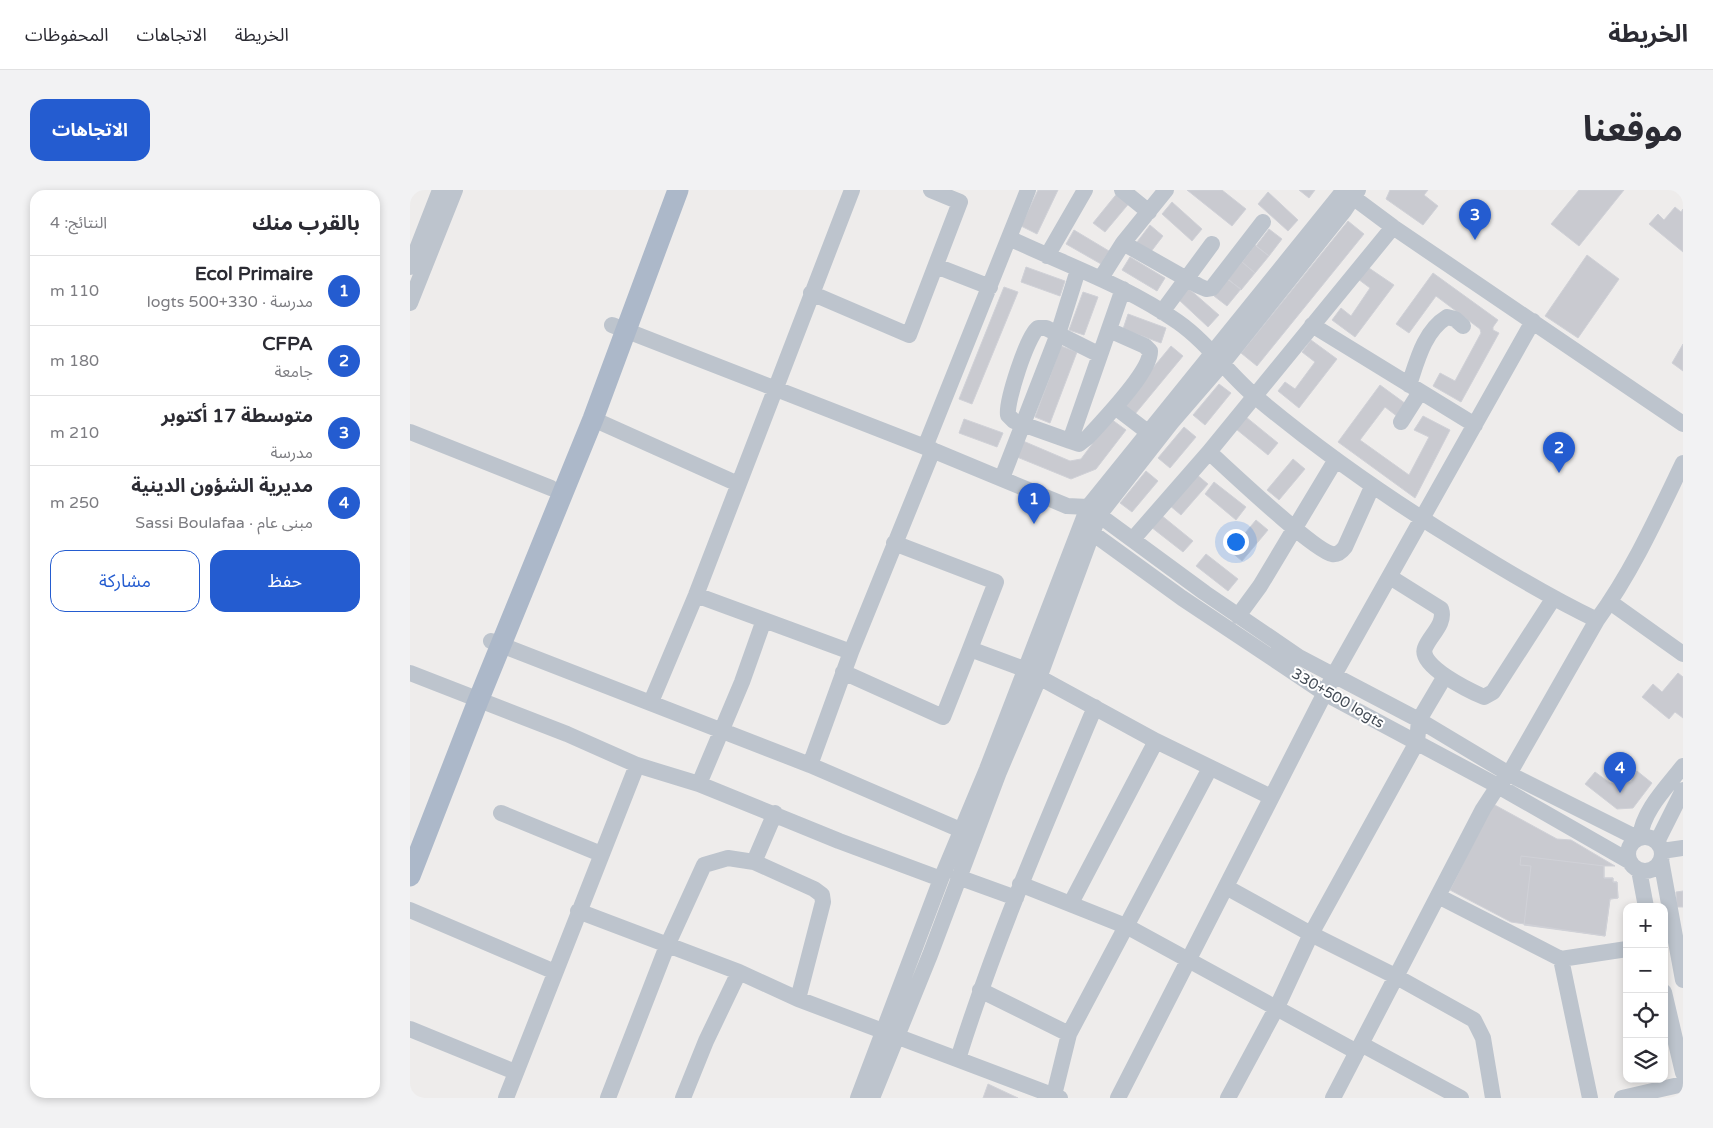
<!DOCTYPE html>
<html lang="ar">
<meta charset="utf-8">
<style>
:root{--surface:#fff;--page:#f2f2f3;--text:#2b2b33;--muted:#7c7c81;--line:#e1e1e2;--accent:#245cd0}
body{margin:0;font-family:"Varela Round","Noto Sans Arabic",sans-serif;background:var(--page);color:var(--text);direction:rtl}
.controls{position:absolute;right:15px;bottom:15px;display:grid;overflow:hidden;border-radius:10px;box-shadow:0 2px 8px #0003}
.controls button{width:45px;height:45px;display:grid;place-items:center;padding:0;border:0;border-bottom:1px solid var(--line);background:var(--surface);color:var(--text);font:25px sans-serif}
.you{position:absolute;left:825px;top:351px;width:18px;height:18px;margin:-12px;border:4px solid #fff;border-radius:50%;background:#1a73e8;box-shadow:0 0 0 8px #1a73e833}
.badge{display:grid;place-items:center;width:32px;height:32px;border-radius:50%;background:var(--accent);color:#fff;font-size:16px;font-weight:700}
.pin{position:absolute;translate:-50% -41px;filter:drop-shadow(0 1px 2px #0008)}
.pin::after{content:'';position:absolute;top:26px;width:18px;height:15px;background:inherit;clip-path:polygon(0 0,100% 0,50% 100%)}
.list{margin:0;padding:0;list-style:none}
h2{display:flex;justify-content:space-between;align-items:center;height:65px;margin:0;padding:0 20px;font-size:21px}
h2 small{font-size:16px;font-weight:400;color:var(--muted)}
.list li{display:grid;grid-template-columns:32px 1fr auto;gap:15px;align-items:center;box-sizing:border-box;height:70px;padding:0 20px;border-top:1px solid var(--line)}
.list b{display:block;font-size:19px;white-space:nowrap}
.list p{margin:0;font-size:16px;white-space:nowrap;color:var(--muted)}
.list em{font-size:16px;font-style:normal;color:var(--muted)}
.actions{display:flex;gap:10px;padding:15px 20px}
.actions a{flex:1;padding:11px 0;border:1px solid var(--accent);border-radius:15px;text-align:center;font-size:18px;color:var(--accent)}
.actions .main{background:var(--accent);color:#fff}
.icon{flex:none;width:28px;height:28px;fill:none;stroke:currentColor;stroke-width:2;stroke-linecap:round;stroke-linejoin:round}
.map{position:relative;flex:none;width:1273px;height:908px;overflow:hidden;direction:ltr;border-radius:15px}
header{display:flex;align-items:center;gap:30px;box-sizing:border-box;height:70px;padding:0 25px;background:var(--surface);border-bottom:1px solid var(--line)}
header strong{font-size:24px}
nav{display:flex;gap:28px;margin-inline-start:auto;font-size:18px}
.intro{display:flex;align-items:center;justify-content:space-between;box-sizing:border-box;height:120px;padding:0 30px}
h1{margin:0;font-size:35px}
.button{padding:12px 22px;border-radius:15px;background:var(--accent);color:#fff;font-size:18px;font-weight:700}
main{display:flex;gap:30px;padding:0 30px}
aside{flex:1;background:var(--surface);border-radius:15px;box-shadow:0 2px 8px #0003}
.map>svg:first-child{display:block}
.building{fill:#c9cad0;stroke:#d0d1d7}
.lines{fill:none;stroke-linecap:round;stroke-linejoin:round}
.minor{stroke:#bdc4cd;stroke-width:16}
.major{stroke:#acb8c9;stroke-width:21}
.labels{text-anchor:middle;stroke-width:4;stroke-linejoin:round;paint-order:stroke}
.street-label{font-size:15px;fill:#454d57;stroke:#fff}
</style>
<header>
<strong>الخريطة</strong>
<nav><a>الخريطة</a><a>الاتجاهات</a><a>المحفوظات</a></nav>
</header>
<div class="intro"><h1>موقعنا</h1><a class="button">الاتجاهات</a></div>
<main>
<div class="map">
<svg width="1273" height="908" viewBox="0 0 1273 908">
<rect width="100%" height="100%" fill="#eeeceb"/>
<!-- building -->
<path class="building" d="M 628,0 L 648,0 L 627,44 L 611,36 Z
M 777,0 L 812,0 L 836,19 L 822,36 Z
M 889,0 L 905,0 L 899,8 Z
M 980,0 L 1018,0 L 1014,5 L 1028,16 L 1013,35 L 976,9 Z
M 1169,0 L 1214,0 L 1169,56 L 1141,34 Z
M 709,1 L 721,11 L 695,42 L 683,33 Z
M 858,2 L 888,30 L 878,41 L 848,14 Z
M 762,12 L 792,39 L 782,51 L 752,24 Z
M 1265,17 L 1271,22 L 1273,19 L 1273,62 L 1239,34 L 1248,24 L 1254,30 Z
M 938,31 L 954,44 L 847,176 L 831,163 Z
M 740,35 L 753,46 L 740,63 L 727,52 Z
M 859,39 L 872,49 L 859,66 L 846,56 Z
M 664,40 L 699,61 L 691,74 L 656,54 Z
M 845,55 L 859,66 L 845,83 L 832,72 Z
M 1177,65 L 1209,89 L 1168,148 L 1135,126 Z
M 720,67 L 755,88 L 747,101 L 712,80 Z
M 832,72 L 845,83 L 831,100 L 818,89 Z
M 956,76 L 984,95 L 945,147 L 922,130 L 931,118 L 941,126 L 960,98 L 948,89 Z
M 616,77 L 655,91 L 650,106 L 611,92 Z
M 1023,83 L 1088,130 L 1083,137 L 1083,140 L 1089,143 L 1051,212 L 1023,196 L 1030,183 L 1045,191 L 1071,143 L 1070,139 L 1026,106 L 999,143 L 986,134 Z
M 817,89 L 831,99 L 817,116 L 804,106 Z
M 594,97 L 608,102 L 562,214 L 549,209 Z
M 778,98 L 809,125 L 798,137 L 768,109 Z
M 673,102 L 688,107 L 674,145 L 659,140 Z
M 718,124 L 756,138 L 751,153 L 713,139 Z
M 901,150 L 927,169 L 889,218 L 868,201 L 875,192 L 885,199 L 905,172 L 892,162 Z
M 1273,154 L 1273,181 L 1262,173 Z
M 651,156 L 667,162 L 640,233 L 625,227 Z
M 761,156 L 773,166 L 725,224 L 713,214 Z
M 809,194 L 821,203 L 795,235 L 783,225 Z
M 970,195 L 996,214 L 988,227 L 975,217 L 950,250 L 999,285 L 1019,247 L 1004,240 L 1013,226 L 1040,240 L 1005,308 L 928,252 Z
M 836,227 L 868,253 L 858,265 L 826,239 Z
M 554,229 L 593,243 L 587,257 L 549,243 Z
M 701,229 L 716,240 L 686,279 L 661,289 L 607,267 L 613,251 L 660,271 L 671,269 Z
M 774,237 L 786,247 L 760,278 L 748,268 Z
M 883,269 L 895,279 L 869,310 L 857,300 Z
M 736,281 L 748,291 L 722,322 L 710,313 Z
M 786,284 L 798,294 L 771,325 L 759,315 Z
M 804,292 L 836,317 L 826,330 L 795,304 Z
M 751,325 L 783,351 L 773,362 L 741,337 Z
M 846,330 L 858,340 L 832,371 L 820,361 Z
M 796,364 L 828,389 L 818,401 L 786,376 Z
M 1268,483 L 1273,487 L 1273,528 L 1265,522 L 1259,529 L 1232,507 L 1243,494 L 1252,502 Z
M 1227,581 L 1242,593 L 1223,618 L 1207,619 L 1175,594 L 1185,582 L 1200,593 L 1221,592 Z
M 1083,614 L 1147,649 L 1161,650 L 1205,676 L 1194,676 L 1194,688 L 1203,688 L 1203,692 L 1207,692 L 1208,708 L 1200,709 L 1195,746 L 1101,732 L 1040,700 Z
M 1111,666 L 1194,676 L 1194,688 L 1203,688 L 1203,692 L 1207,692 L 1208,708 L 1200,709 L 1195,746 L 1114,735 L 1121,676 L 1110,675 Z
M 1273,701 L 1273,717 L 1267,717 L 1266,702 Z
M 578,894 L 608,908 L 573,908 Z"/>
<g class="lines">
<!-- minor -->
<path class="minor" d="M 712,0 L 739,22
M 936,2 L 983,37 L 1273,234
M 599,48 C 656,75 717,96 768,132 C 798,153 819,185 847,208 C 914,264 985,313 1059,358 C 1101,384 1143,409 1187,430
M 713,53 L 756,0
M 637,66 L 675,0
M 526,76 L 580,97
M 0,77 L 30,0
M 691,88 L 713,53 L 789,96 L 796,99 L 802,98 L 853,32
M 401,103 L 499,145 L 550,12 L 521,0
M 0,113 L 45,0
M 752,122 L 802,54
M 202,135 L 515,257 L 657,316 L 678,317 L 795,403 L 889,467 L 1009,530 L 1099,584 L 1227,648
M 902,135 L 1065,235
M 688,164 L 636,138 L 628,138 C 617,146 596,212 598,225 L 604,231 L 660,251 L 713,99
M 999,195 C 1007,171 1014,141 1037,127 L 1045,129 L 1053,136
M 705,217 L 739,243
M 183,229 L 328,294
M 991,232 L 1010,202
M 0,242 L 141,298
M 660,251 L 669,254 L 678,247 C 693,230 741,182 740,161 L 735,156 L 699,140
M 515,257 L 618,0
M 799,262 C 819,280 903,360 922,364 C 928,365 932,361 935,357 L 962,297
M 592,288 L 648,144 L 668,80
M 674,337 L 772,408 L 916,504 L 1088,596 L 1219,671
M 723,349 L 799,262 L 983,37
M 484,353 L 586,392 L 560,459
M 980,387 L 1031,419 C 1036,434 1020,445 1015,458 C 1008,476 1060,501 1074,507 L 1083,502 L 1143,409
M 286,405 L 441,462
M 1200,412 L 1273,464
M 828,426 L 850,396 L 925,271
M 81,451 L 400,575 L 553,641
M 433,482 L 533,527 L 560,459 L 614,479 L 746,551 L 861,607
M 0,483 L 157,544 L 227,575 L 289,594 L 429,651 L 531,689
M 241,512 L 286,405 L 442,0
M 400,575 L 441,462 L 523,260
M 289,594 L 332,492 L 354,430
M 91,623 L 191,664
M1218 664a17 17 0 1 1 34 0a17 17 0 1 1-34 0Z
M 1230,647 C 1233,620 1257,597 1273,576
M 1247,652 L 1273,600
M 1252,661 L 1273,658
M 1251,670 L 1273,790
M 344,672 L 404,699 L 412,705 L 413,712 L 388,809
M 1229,680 L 1236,717
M 548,687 L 606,708
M 610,694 L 718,737 L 947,862
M 816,697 L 901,744 L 985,786 L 1064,830 L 1073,848 L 1083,908
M 1028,706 L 1151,769
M 661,713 L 746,551
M 0,720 L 145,782
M 168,721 L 329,782 L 388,809 L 650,908
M 570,800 L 659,844
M 1254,802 L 1273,883
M 0,839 L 105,882
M 951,854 L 1051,908
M 548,869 C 586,748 636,633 685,517
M 644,905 L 659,844 L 800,578
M 96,908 L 227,575
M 198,908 L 257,756 L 294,675 L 318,668 L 344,672 L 365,623
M 273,908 L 296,851 L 329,782
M 448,908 L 531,689 L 577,579 L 678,317 L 934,0
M 462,908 L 520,765 L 589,582 L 629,488 L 689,325 L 761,233 L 812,174 L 934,21 L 948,0
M 708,908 L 924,485 L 1123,131
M 818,908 L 867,817 L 901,744 L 1007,552 L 1009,530 L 1035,486
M 923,908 L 1073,619 L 1088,596 L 1099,584 L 1187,430 C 1222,382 1247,327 1273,273
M 1180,908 L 1151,769 L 1217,759
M 1212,908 L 1273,894"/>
<!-- major -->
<path class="major" d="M 0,686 L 68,511 L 183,229 L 268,0"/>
</g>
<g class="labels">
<!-- street labels -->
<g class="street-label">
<text transform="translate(928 508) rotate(30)" y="5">330+500 logts</text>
</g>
</g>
</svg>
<div class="controls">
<button>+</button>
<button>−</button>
<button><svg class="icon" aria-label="locate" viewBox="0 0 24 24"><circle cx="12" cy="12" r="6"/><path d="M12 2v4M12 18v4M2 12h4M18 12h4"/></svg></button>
<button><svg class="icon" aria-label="layers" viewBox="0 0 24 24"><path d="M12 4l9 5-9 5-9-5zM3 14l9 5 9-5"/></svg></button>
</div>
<div class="you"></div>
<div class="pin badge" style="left:624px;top:334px">1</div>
<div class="pin badge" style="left:1149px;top:283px">2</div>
<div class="pin badge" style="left:1065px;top:50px">3</div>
<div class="pin badge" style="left:1210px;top:603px">4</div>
</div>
<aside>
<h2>بالقرب منك<small>النتائج: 4</small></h2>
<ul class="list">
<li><span class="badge">1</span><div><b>Ecol Primaire</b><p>مدرسة · 330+500 logts</p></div><em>110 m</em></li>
<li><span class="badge">2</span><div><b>CFPA</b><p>جامعة</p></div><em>180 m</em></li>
<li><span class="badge">3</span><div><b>متوسطة 17 أكتوبر</b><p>مدرسة</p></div><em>210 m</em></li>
<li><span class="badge">4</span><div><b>مديرية الشؤون الدينية</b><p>مبنى عام · Sassi Boulafaa</p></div><em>250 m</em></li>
</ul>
<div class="actions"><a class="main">حفظ</a><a>مشاركة</a></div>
</aside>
</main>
